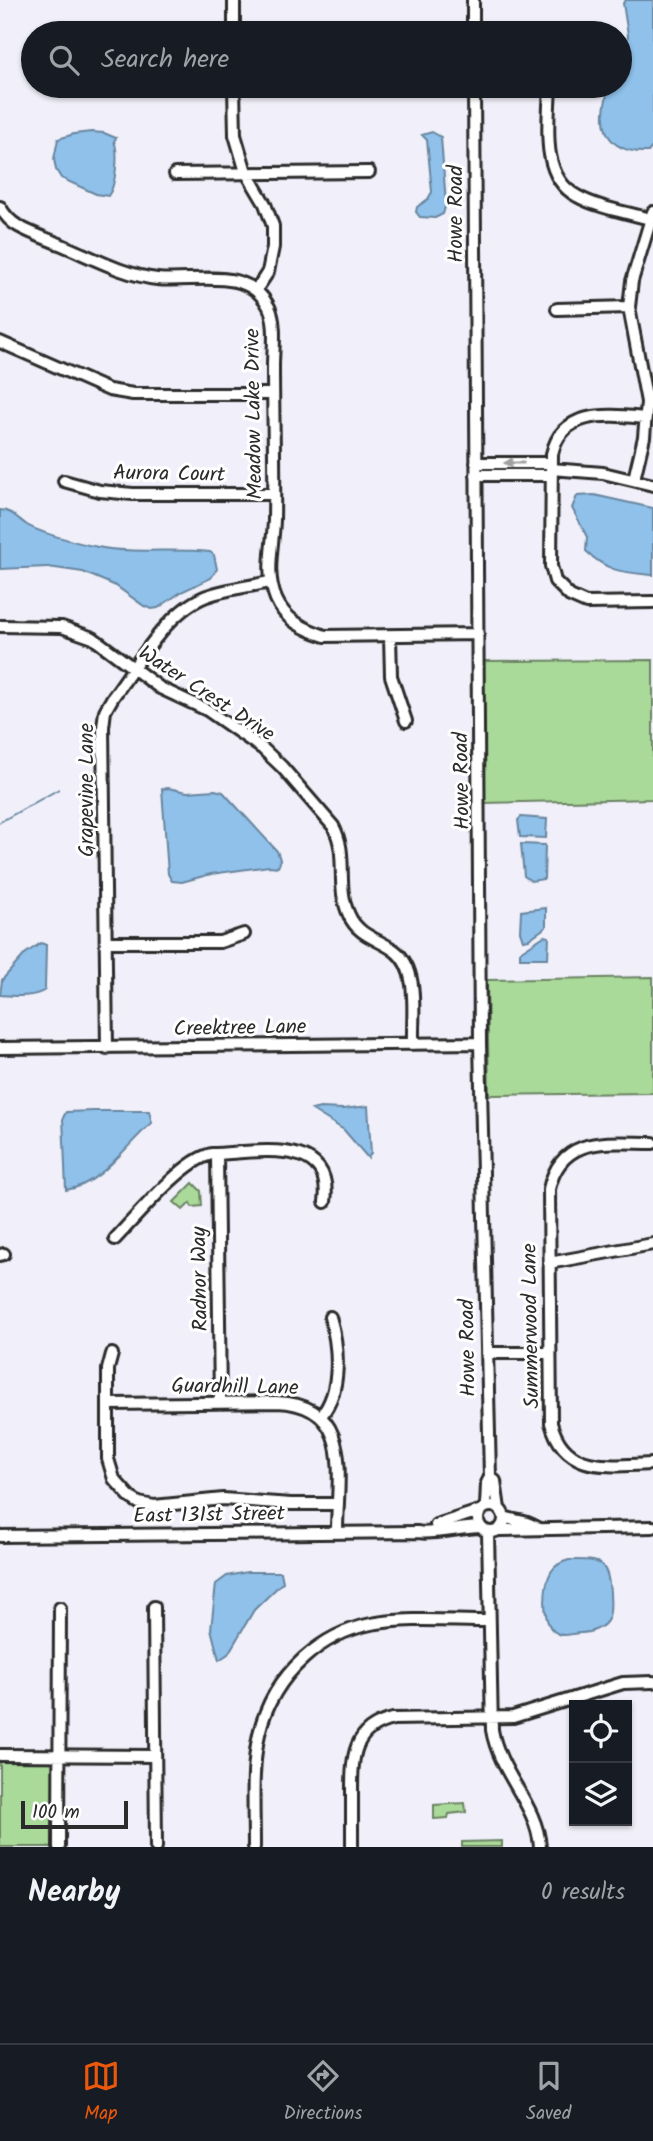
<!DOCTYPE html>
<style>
:root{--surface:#171b24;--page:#20242c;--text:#f1f3f6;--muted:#9ea1a6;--line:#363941;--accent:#ea580c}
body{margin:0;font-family:Kalam,sans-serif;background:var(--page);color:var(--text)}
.controls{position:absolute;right:21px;bottom:21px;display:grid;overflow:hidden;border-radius:0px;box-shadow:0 2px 5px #0004}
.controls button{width:63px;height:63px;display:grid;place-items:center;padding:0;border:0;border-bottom:2px solid var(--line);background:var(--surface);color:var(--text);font:35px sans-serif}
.scale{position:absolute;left:21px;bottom:18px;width:107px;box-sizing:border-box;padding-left:7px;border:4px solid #2b2b2b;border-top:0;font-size:19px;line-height:24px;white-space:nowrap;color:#2b2b2b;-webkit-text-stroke:5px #fff;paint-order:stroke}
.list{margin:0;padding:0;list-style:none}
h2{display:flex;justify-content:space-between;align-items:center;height:91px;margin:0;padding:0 28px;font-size:30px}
h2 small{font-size:23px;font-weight:400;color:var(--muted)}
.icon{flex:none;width:38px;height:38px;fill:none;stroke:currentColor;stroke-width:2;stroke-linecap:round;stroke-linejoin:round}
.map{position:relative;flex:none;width:653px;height:1847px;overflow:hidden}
.search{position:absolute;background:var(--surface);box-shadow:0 2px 5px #0004;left:21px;right:21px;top:21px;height:77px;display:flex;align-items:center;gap:18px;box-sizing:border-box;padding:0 24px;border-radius:38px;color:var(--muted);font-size:26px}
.sheet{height:196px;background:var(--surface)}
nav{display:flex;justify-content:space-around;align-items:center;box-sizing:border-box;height:98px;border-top:2px solid var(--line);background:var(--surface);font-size:19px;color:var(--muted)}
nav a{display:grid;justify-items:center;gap:4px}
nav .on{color:var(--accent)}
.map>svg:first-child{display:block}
.green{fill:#aada9a;stroke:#6a8262;stroke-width:2}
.water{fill:#8fc1eb;stroke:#67859e;stroke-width:2}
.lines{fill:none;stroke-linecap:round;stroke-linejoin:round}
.stream{stroke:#67859e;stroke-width:2}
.minor-casing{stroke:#2b2b2b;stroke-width:16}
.minor{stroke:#fff;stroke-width:10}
.oneway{fill:#a0a0a0}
.labels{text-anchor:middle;stroke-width:6;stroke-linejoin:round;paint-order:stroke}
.street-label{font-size:21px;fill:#2b2b2b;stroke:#fff}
</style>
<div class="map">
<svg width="653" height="1847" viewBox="0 0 653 1847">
<rect width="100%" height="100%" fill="#f1f0fa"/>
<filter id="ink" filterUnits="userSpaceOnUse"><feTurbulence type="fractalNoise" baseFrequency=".0143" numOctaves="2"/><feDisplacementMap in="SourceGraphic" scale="14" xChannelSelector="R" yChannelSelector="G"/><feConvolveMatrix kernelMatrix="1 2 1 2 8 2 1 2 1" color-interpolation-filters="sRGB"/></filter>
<g filter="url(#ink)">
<!-- green -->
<path class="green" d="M 653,660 L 653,799 L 483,803 L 484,661 Z
M 653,977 L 653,1093 L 489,1095 L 487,980 Z
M 193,1183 L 201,1191 L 202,1206 L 192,1207 L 190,1203 L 183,1210 L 174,1202 Z
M 0,1757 L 51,1761 L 54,1766 L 53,1847 L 0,1847 Z
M 465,1803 L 466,1812 L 449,1814 L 448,1818 L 434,1819 L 434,1805 Z
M 502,1841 L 502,1847 L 462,1847 L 462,1842 Z"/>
<!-- water -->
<path class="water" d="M 626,0 L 653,0 L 653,146 L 648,152 C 626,153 605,145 604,119 C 603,109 607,99 607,90 L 610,86 L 620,86 L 620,68 L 626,49 L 628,35 L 623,3 Z
M 91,132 L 104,133 L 116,138 L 114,141 C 119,153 116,186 108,196 L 96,194 L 61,178 L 56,170 L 54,159 L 58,139 L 74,134 Z
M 432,132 L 441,137 L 446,204 L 443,214 L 435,218 L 420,217 L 416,212 L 417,207 L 428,199 L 432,192 L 427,140 L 422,135 Z
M 594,495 L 653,508 L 653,575 C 623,572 609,573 586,551 L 587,537 L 572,508 L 577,496 Z
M 0,510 C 11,510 18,519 27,525 C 40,533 82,544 98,547 C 133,554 172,548 210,552 L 214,555 L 217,569 L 211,578 L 181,592 L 158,608 L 152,609 L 144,606 L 116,586 L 83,572 L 48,567 L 0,569 Z
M 168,788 L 187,792 L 215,790 L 223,792 L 277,851 C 279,857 282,861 278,867 L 269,866 L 211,874 L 182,882 L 172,881 L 168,874 L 162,789 Z
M 521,817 L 547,819 L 546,838 L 520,837 L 518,820 Z
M 521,844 L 545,845 L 544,879 L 531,881 L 524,876 Z
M 546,908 L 546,927 L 529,939 L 523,940 L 520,931 L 521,911 Z
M 544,936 L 549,937 L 548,958 L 520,958 L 520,952 Z
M 41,943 L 46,945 L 45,990 C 34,998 14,996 0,995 L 2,980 L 26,953 Z
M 368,1106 L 371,1153 L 368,1158 L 344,1130 L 312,1110 L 320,1108 L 343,1109 Z
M 94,1111 L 149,1111 L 152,1123 C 125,1145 103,1184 66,1190 L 63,1118 L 66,1112 Z
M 569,1560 C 600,1560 607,1559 610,1592 C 610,1601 612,1611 608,1619 C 604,1628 590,1633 581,1633 C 572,1633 563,1638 555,1632 C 541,1623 544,1584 551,1572 C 555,1565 561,1562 569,1560 Z
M 247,1572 L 281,1572 L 283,1582 L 254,1610 L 228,1654 L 219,1660 L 211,1629 L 216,1584 L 227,1576 Z"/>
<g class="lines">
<!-- stream -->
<path class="stream" d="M 0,822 L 59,789"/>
<!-- minor casing -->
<g class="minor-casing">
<path id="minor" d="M 234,0 L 234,33
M 473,0 L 473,33
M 234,86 L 235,135 L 246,172 L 265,204 L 273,226 L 273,247 L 268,272 L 256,290
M 474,86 L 480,1043 L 490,1477 L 487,1483 L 486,1507
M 550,86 C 549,121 539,176 577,196 C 598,208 626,212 650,219
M 175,174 L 369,172
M 0,207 C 4,214 11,222 18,226 C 32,234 48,239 62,245 C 93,258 124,275 157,279 C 194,283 248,265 269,307 C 277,324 273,348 273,366 C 273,417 275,469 274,520 C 273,548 265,572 276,599 C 285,620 304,629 325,636 L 478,634
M 557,309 L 629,307
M 0,342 L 109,390 L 133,394 L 273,394
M 646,418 C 610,415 562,408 552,454 L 551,566 L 555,581 L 570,596 L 586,603 L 653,602
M 476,463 L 551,463
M 551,469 L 603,473 L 653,485
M 476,475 L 551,475
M 634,479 L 644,437 L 647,402 L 629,307 L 632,281 L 653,212
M 64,481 L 100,491 L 133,494 L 274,494
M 0,626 L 62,627 L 93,638 L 160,688 L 207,710 L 263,749 L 282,767 L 333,826 C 349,854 335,886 349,915 C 358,936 379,939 395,951 C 420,970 412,1016 413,1044
M 390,636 L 391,676 L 406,721
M 106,942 L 220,942 L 244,934
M 0,1048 L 480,1043
M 107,1048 L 103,727 L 105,711 L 113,697 C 136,666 166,614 202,598 C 222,589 248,587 270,582
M 653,1143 C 609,1143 561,1134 549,1189 L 551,1423 C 565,1475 610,1465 653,1464
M 217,1154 L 220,1403
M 115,1239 C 136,1217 184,1159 212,1154 C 255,1153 334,1135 325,1202
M 0,1255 L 4,1254
M 549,1263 L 653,1244
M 487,1353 L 550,1353
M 112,1354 L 108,1369 L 108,1459 L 114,1479 L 131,1498 L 139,1503 L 154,1506 L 223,1499 L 291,1504 L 337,1504
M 108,1404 L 277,1402 C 355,1405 337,1476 337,1532
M 321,1416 C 342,1391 339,1347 330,1317
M 490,1477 L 495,1481 L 499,1509
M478 1519a13 13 0 1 1 26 0a13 13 0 1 1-26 0Z
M 504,1517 C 515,1521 529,1521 537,1528
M 436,1525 L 482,1510
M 499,1530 L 653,1527
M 488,1532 L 492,1730 C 500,1775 537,1804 540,1847
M 0,1536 L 418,1532 C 427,1535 465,1527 480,1527
M 154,1607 L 156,1847
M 0,1755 L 155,1756
M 59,1847 L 60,1608
M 254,1847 C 254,1774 245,1711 304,1658 C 323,1641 346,1629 371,1624 C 408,1617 450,1621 489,1621
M 352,1847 C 352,1829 352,1810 352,1792 C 352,1756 353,1728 393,1719 L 513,1717 L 623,1683 L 653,1682"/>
</g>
<!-- minor -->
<use href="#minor" class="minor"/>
</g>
<!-- one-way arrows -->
<defs><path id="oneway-solid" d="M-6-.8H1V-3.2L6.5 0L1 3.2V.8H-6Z" transform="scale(1.75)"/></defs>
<use class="oneway" href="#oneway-solid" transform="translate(514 463) rotate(180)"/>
</g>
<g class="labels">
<!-- street labels -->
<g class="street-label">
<text transform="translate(455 214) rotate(-90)" y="7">Howe Road</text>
<text transform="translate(253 414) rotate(-91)" y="7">Meadow Lake Drive</text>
<text transform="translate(169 473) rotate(1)" y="7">Aurora Court</text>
<text transform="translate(207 693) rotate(33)" y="7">Water Crest Drive</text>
<text transform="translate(461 781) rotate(-91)" y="7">Howe Road</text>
<text transform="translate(86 790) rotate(-90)" y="7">Grapevine Lane</text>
<text transform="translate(240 1027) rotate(-1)" y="7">Creektree Lane</text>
<text transform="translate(199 1279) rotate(-91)" y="7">Radnor Way</text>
<text transform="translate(530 1326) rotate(-91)" y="7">Summerwood Lane</text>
<text transform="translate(467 1348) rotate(-91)" y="7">Howe Road</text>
<text transform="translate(235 1386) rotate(1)" y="7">Guardhill Lane</text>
<text transform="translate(209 1514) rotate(-1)" y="7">East 131st Street</text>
</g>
</g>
</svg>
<div class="controls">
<button><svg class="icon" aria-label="locate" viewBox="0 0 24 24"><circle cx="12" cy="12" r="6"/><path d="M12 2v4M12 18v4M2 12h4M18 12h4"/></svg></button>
<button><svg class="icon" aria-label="layers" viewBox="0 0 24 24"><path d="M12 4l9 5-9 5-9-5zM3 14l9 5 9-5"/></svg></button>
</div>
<div class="scale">100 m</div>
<div class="search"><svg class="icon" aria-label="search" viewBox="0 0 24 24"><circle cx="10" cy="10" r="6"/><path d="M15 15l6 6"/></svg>Search here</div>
</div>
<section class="sheet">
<h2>Nearby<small>0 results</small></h2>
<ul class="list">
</ul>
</section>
<nav>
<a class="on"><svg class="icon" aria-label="map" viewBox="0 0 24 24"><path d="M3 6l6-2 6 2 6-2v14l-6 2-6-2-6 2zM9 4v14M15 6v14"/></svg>Map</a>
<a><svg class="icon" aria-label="directions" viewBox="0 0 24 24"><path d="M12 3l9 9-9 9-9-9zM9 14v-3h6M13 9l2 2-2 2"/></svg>Directions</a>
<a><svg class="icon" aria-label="saved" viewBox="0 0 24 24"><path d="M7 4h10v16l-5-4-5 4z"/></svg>Saved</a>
</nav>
